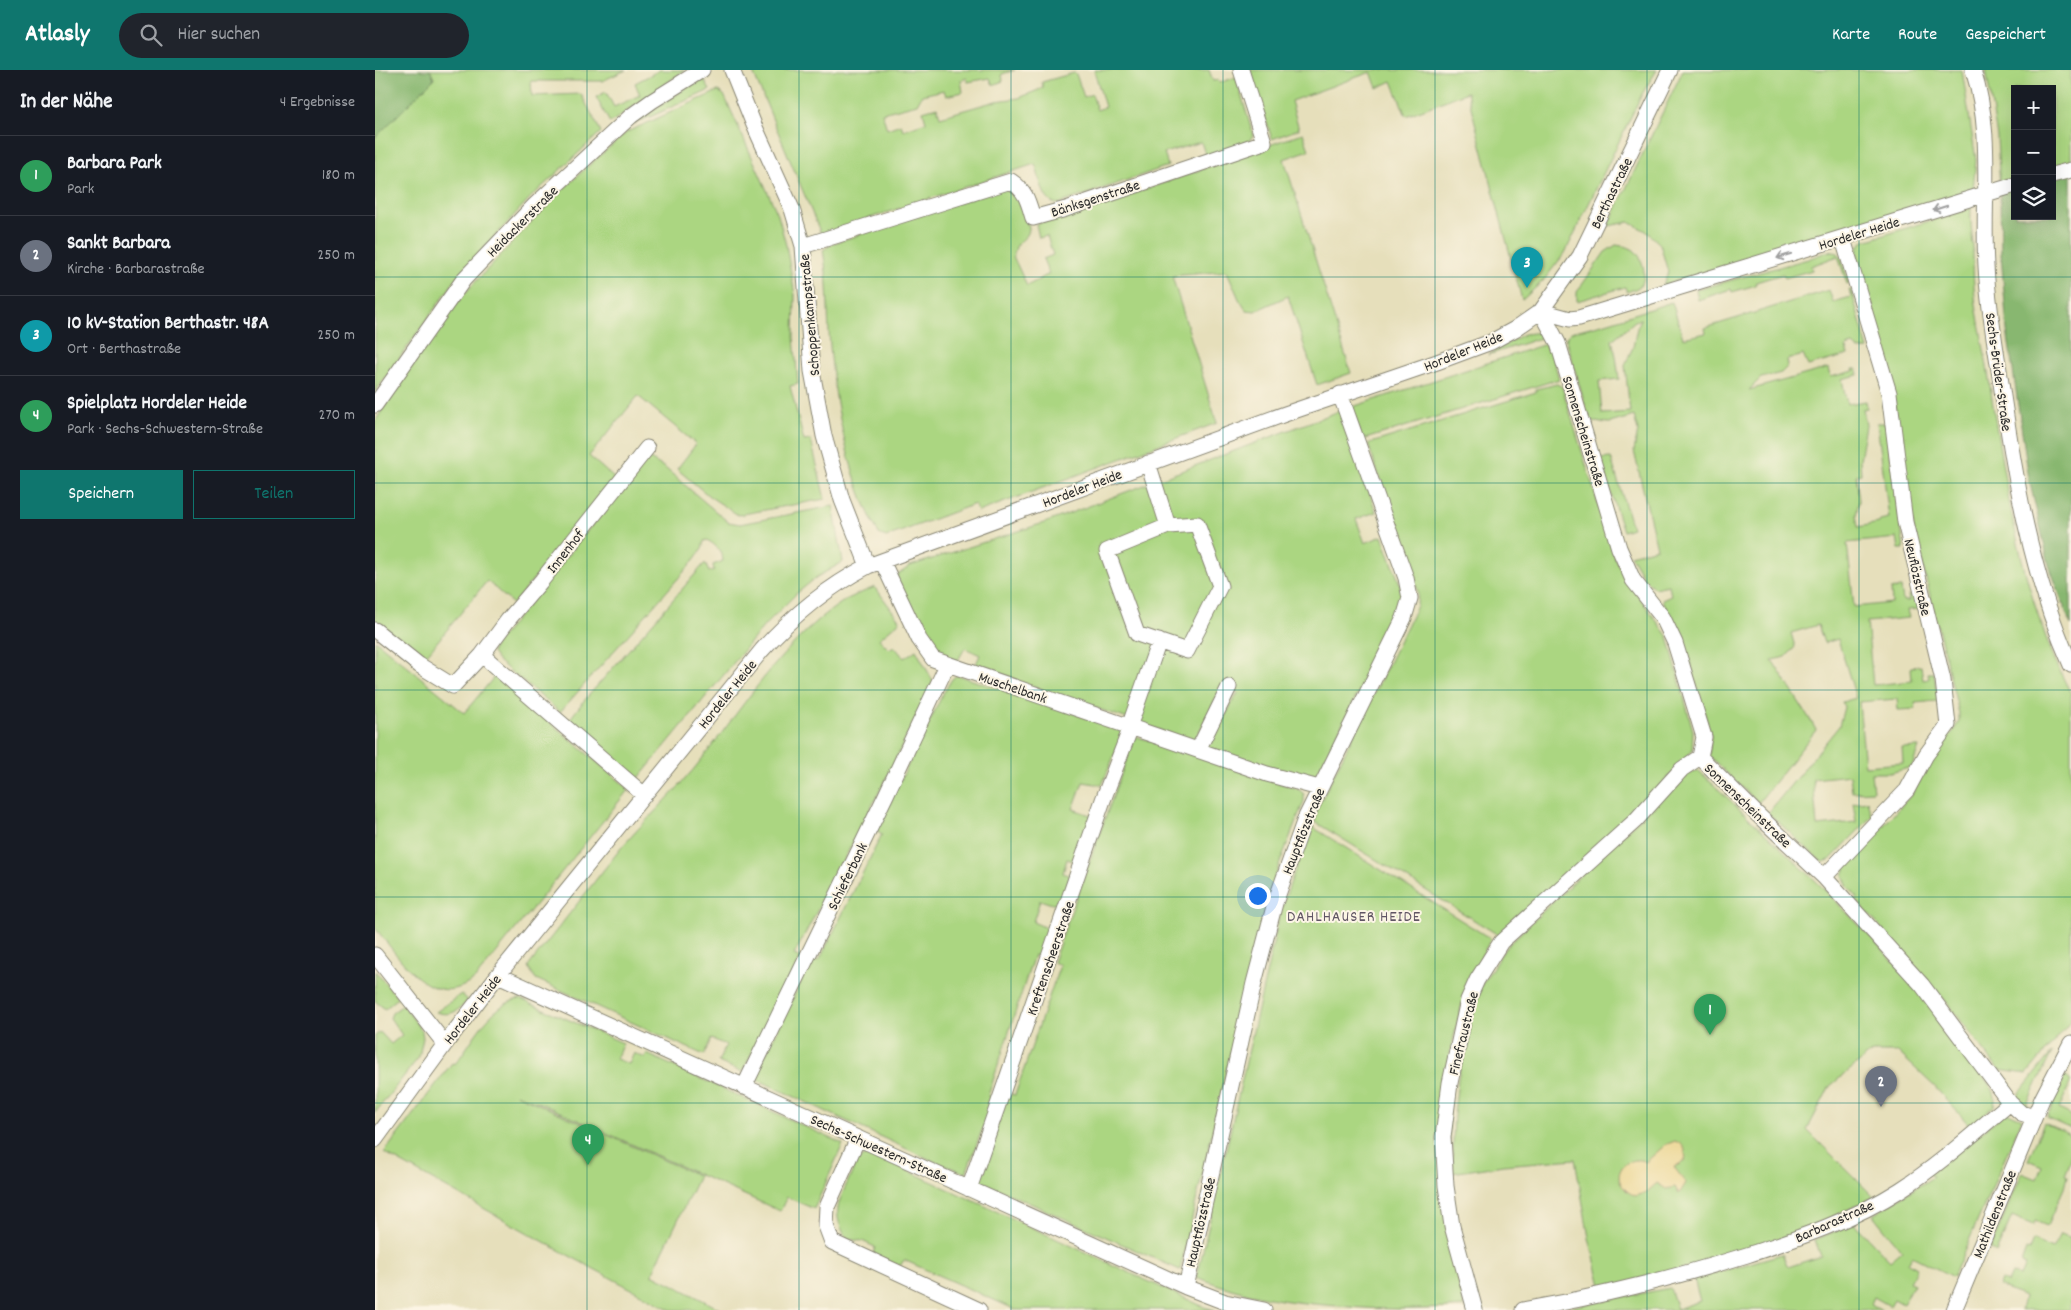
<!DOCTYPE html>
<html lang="de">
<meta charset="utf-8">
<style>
:root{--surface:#171b24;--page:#20242c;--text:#f1f3f6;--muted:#9ea1a6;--line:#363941;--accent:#0f766e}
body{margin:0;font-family:Dekko,sans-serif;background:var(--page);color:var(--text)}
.controls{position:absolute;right:15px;top:15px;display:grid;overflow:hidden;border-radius:0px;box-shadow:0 5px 20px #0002}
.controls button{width:45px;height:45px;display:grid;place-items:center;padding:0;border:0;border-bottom:1px solid var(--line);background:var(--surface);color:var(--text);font:25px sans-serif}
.you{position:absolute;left:882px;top:825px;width:18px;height:18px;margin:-12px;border:4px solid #fff;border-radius:50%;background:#1a73e8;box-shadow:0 0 0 8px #1a73e833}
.badge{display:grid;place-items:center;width:32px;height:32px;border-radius:50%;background:var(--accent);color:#fff;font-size:16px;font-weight:700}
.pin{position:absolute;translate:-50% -41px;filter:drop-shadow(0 1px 2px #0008)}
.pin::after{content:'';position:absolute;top:26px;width:18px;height:15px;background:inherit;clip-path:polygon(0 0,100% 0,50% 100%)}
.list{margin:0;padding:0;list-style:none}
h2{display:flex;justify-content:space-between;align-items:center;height:65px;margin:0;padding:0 20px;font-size:21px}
h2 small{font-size:16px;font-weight:400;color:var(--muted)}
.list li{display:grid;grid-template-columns:32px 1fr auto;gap:15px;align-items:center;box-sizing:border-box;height:80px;padding:0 20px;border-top:1px solid var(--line)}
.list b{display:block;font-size:19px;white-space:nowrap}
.list p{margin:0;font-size:16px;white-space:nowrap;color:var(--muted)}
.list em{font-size:16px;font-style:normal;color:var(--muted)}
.actions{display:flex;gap:10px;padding:15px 20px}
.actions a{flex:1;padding:11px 0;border:1px solid var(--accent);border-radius:0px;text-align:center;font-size:18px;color:var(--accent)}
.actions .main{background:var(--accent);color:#fff}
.icon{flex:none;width:28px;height:28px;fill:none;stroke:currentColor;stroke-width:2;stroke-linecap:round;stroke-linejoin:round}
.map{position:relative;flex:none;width:1696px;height:1240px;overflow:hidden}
header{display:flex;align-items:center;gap:30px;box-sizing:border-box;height:70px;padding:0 25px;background:var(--accent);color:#fff}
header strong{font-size:24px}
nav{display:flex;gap:28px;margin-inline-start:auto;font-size:18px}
.search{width:350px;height:45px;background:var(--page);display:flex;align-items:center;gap:12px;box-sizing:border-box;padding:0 18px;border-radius:28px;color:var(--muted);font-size:19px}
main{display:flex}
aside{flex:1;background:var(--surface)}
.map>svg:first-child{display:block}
.green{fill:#abd681;stroke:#6b8056;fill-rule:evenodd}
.forest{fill:#88b76f;stroke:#5a714d}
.sand{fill:#eeda9e;stroke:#8c8264}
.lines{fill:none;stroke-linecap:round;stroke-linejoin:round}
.street-casing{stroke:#888573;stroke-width:17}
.street{stroke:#fff;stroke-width:15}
.oneway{stroke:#a0a0a0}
.grid{fill:none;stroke:#0f766e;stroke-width:1;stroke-opacity:0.55}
.labels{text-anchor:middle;stroke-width:4;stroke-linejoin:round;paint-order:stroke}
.street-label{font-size:15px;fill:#2b2b2b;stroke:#fcf5e5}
.neighbourhood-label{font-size:16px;letter-spacing:1px;fill:#605564;stroke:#fcf5e5}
</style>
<header>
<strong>Atlasly</strong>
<div class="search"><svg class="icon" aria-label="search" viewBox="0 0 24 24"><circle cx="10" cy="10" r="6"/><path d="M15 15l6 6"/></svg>Hier suchen</div>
<nav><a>Karte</a><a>Route</a><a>Gespeichert</a></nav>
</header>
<main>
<aside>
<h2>In der Nähe<small>4 Ergebnisse</small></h2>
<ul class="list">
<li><span class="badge" style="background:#2e9e5b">1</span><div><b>Barbara Park</b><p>Park</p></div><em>180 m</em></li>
<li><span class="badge" style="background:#6b7280">2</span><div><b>Sankt Barbara</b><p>Kirche · Barbarastraße</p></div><em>250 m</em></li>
<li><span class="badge" style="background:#0f9aa8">3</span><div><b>10 kV-Station Berthastr. 48A</b><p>Ort · Berthastraße</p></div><em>250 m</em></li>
<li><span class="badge" style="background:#2e9e5b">4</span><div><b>Spielplatz Hordeler Heide</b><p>Park · Sechs-Schwestern-Straße</p></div><em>270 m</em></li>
</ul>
<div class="actions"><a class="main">Speichern</a><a>Teilen</a></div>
</aside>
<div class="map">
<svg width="1696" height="1240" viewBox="0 0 1696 1240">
<rect width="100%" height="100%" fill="#fcf5e5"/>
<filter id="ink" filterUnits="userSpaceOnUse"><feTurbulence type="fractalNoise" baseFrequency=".02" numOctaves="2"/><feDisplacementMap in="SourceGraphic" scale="10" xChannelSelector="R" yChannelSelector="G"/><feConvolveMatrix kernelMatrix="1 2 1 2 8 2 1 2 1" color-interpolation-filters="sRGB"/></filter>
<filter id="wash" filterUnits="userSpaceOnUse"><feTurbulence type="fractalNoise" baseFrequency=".0096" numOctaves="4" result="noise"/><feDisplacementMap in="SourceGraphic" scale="20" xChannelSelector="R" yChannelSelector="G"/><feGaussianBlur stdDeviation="1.12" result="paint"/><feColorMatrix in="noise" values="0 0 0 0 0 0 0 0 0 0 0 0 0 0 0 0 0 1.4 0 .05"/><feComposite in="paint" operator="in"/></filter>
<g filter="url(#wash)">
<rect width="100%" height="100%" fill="#e6dfbb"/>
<!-- green -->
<path class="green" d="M 55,0 L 251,0 L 227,11 L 156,11 L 157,26 L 206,24 L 226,62 L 155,128 L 84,205 L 0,322 L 0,68 L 59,9 Z
M 285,0 L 310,0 L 235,53 L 221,27 L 231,22 L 239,37 L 265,25 L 260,13 Z
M 377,0 L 640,0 L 627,4 L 628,11 L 618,15 L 615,8 L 593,12 L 592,8 L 586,10 L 588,22 L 571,26 L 569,20 L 547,25 L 542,34 L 507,43 L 512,59 L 526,54 L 528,60 L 551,52 L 548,41 L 562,37 L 565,47 L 621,31 L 644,28 L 668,18 L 667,12 L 699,3 L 701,4 L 709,27 L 717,24 L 722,40 L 730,37 L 719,0 L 834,0 L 838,11 L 843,10 L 844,13 L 861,7 L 878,65 L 874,71 L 831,87 L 826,72 L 789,83 L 793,96 L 683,134 C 667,134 665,106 660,94 L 446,164 Z
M 875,0 L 1282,0 L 1267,24 L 1190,183 L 1168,211 L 1147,230 L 1092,22 L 1031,46 L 1017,11 L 1002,18 L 996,2 L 916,31 L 924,59 L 897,69 Z
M 1308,0 L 1587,0 L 1601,90 L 1598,120 L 1288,215 L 1293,202 L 1285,174 L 1271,161 L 1254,152 L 1233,156 Z
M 1611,0 L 1696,0 L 1696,94 L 1677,98 L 1677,19 L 1640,19 L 1640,115 L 1625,119 L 1622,67 Z
M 329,10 L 335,20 L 259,54 L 311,18 Z
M 343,21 L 349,25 L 403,145 L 411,175 L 420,225 L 419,267 L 423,314 L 415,316 L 429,371 L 436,370 L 450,429 L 363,445 L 334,426 L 302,399 L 321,374 L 263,326 L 214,386 L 240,409 L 138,534 L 112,511 L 48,589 L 0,550 L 0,352 L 24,312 L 64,256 L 91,222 L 182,125 L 212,97 L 252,62 Z
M 928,63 L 934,80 L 909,89 L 976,303 L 942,315 L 913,226 L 880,241 L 871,240 L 864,229 L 852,201 L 797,206 L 842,353 L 603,442 L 600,434 L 511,467 L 504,464 C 474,409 460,338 455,276 C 452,244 454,212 448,180 L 459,173 L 631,117 L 641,123 L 654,157 C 654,167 649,167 643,174 C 640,177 640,182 638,186 L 652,216 L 674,204 L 668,189 L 678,185 L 672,166 L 664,168 L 661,154 L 769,120 Z
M 1596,138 C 1595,151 1597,163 1598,176 C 1598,198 1598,219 1602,240 C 1605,261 1610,282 1613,303 C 1630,413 1645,525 1696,624 L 1696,951 L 1652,1004 L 1624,1000 L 1570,930 L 1481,830 L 1483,828 L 1473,817 L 1468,805 L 1471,797 L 1537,724 L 1550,702 L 1555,690 L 1578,662 L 1584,651 L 1584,643 L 1539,460 L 1514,299 L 1483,191 C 1481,182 1481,175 1490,171 Z
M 1241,175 C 1246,176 1252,176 1257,179 C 1267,184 1273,206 1266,215 C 1262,219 1257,220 1252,222 L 1250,217 L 1202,231 L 1202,222 L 1230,182 Z
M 1454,181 L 1463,183 L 1466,187 L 1474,213 L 1472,214 L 1463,186 L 1436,196 L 1437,200 L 1410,208 L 1408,204 L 1381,212 L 1381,215 L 1357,222 L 1356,219 L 1323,230 L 1321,220 L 1433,189 Z
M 1454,220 L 1458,232 L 1476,227 L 1474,220 L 1476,220 L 1493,279 L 1484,280 L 1478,275 L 1471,277 L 1473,285 L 1433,296 L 1428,285 L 1412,290 L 1413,296 L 1406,303 L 1386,308 L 1374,320 L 1454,298 L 1456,307 L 1479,301 L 1478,299 L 1482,299 L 1483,305 L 1467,309 L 1472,334 L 1491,331 L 1492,338 L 1488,339 L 1491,355 L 1485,390 L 1486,404 L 1481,405 L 1484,431 L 1481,445 L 1483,457 L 1504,453 L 1505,450 L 1514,448 L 1502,353 L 1511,353 L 1529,479 L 1524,479 L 1522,468 L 1472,473 L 1479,537 L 1517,533 L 1516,519 L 1526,518 L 1528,531 L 1534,531 L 1533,526 L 1541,524 L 1544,539 L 1532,540 L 1534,548 L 1492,552 L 1498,615 L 1537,611 L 1536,597 L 1546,596 L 1548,610 L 1554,609 L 1553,603 L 1559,603 L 1563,631 L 1540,633 L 1541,639 L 1523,640 L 1522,629 L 1484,632 L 1490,696 L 1528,693 L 1527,678 L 1544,677 L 1537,697 L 1515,703 L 1496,703 L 1498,721 L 1477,722 L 1475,705 L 1438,709 L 1442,756 L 1481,752 L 1478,733 L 1492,731 L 1497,746 L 1455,790 L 1447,792 L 1393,743 L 1464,656 L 1469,637 L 1467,632 L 1481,628 L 1463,569 L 1449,573 L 1443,555 L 1416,563 L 1420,577 L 1411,587 L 1397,590 L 1436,651 L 1441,660 L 1383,733 L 1334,686 L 1336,666 L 1309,571 L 1287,530 L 1296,526 L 1294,515 L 1279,518 L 1268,507 L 1255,485 L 1282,478 L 1259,381 L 1263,361 L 1259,346 L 1235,353 L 1215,352 L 1191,269 L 1196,262 L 1231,253 L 1297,232 L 1308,268 L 1331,263 L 1330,258 ZM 1266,249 L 1262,258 L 1258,277 L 1250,295 L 1255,342 L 1227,344 L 1224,311 L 1244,309 L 1241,286 L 1237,270 L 1260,251 Z
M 1167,262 L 1169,267 L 1113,285 L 1149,264 Z
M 1174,273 L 1184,309 L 987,370 L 977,337 Z
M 1182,314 L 1187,317 L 1240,489 L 1252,510 L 1293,567 L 1318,661 L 1317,681 L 1251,754 L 1125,866 L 940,752 L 943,737 L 1042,536 L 1043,522 L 1040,511 L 993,374 L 1161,322 L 1161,319 Z
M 967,340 L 1001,442 L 981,449 L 990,473 L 1007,466 L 1025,514 L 1028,526 L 1027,537 L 942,703 L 933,707 L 924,706 L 832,678 L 863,623 L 848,614 L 819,672 L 600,596 L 605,585 L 590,578 L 582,592 L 560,582 L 544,558 L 520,507 L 535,496 L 672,452 Z
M 1236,388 L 1257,458 L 1248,461 L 1225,389 Z
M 275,389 L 290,398 L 353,452 L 365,454 L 458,436 L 468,492 L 442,507 L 421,524 L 389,556 L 263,709 L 194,650 L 208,632 L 330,493 L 334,502 L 339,500 L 338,495 L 348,491 C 347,481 341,475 332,470 L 329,471 L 327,479 L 315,495 L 185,642 L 123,591 L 117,583 L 118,578 L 267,393 Z
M 500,517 L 525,551 L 504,569 L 514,579 L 519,576 L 529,588 L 541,580 L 558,611 L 512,707 L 419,885 L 426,888 L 367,1002 L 343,992 L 351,975 L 336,969 L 329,985 L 161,909 L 153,897 L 162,885 C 190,850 218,813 246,778 C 269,751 296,727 318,700 C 364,644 405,574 466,533 C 476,526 489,522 500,517 Z
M 0,570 L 89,643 L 120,606 L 254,719 L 101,908 C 56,944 26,888 0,858 Z
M 582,605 L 746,659 L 748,664 L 727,715 L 708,712 L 698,739 L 718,746 L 701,792 L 692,789 L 688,803 L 695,806 L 686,833 L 677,834 L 665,830 L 658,852 L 674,859 L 666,887 L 659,885 L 613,1026 L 619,1028 L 591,1103 L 558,1091 L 379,1008 L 437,889 L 444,891 L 507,764 L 501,760 L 569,622 L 577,609 Z
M 760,666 L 923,719 L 929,724 L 929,731 L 904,795 L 882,868 L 805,1200 L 603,1110 L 633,1023 L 640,1025 L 685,895 L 678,892 Z
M 1324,701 L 1445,815 L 1508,880 L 1566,947 L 1618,1020 L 1620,1027 L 1619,1036 L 1596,1057 L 1559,1016 L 1523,982 L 1497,982 L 1455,1016 L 1432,1060 L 1499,1127 L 1425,1163 L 1228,1223 L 1214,1168 L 1200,1089 L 1128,1095 L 1077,1103 L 1079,1046 L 1083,1009 L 1099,934 L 1105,917 L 1131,877 L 1311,704 Z
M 936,756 L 1116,869 L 1093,910 L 1075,982 L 1073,1164 L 1089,1237 C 1047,1240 1006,1240 963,1236 C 911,1232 872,1227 822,1207 L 906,839 Z
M 0,901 L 23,928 L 10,939 L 0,931 Z
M 86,924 L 93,930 C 84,941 75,947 61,942 Z
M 145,929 L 248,973 L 241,989 L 254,994 L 259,983 L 270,988 L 272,984 L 468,1074 L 439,1139 L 412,1127 L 405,1141 L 165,1033 L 141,1024 L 324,1106 L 277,1204 L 347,1240 L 296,1240 L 191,1184 L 9,1083 L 77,993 L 80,994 C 98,972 114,934 145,929 Z
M 28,935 L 47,961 L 48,968 L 44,987 L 0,1043 L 0,966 L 5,962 L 16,974 L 27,965 L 15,948 L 17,943 Z
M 1677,982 L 1650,1039 L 1640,1029 Z
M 1690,1006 L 1696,1011 L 1684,1039 L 1696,1045 L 1696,1059 L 1672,1048 Z
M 1631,1042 L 1647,1049 L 1578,1207 L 1537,1186 L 1533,1193 L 1542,1198 L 1534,1212 L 1539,1214 L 1528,1234 L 1519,1229 L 1515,1236 L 1499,1227 L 1496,1234 L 1507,1240 L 1179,1240 L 1295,1218 L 1302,1239 L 1325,1231 L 1319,1209 L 1407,1184 L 1413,1197 L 1446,1186 L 1440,1170 L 1479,1153 L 1515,1191 L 1527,1181 L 1498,1145 L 1558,1107 L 1554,1104 Z
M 1669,1053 L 1694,1064 L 1696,1067 L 1696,1090 L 1690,1105 L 1692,1106 L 1689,1118 L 1672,1156 L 1660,1151 L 1658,1155 L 1637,1146 L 1621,1183 L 1615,1179 L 1647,1103 L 1662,1109 L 1667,1096 L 1653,1090 Z
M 491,1085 L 523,1096 L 829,1237 L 841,1240 L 637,1240 L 637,1238 L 529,1190 L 525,1196 L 498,1184 L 500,1177 L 487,1171 L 472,1169 C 456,1143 463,1134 474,1109 C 477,1104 478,1099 480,1094 L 483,1089 Z
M 1685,1164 L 1696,1168 L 1696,1240 L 1646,1240 L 1649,1227 L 1624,1216 L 1626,1210 L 1633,1213 L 1637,1204 L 1645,1206 L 1650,1195 L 1646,1193 L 1651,1179 L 1654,1180 L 1658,1170 L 1677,1179 Z"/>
<!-- forest -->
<path class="forest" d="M 0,0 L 55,0 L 59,9 L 0,68 Z
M 1696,100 L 1696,556 L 1674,495 L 1654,409 L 1632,260 L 1626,184 L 1625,119 L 1640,115 L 1640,146 L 1677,146 L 1677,105 Z"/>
<!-- sand -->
<path class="sand" d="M 1300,1071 C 1310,1075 1312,1081 1310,1091 L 1299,1097 L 1311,1113 L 1304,1124 L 1300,1117 L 1291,1119 L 1282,1113 L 1272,1122 L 1260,1126 C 1228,1110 1251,1082 1271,1092 L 1290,1075 Z"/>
</g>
<g filter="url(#ink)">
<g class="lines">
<!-- street casing -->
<g class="street-casing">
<path id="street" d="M 357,0 L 379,55 L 417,139 L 428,176 L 437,301 L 449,366 L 467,430 L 493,496
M 1598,0 C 1619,63 1607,131 1611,196 C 1613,235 1620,274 1626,313 C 1640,409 1656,506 1696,595
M 1677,105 L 1696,100
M 428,176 L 636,111 C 651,121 653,131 658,148 L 691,139 L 889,72 L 866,0
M 1166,241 L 1183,273 L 1244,478 L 1258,510 L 1288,548 L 1300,573 L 1329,667 L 1325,687 L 1382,744 L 1449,807 L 1547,915 L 1635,1033
M 1166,241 L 1195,249 L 1204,248 L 1640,115
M 0,335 L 89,209 L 160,135 L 256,46 L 277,31 L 327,0
M 773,393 L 793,456
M 822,454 L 845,516 L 812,581 L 762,564 L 732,481 L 793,456 Z
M 507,491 L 544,569 L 558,589 L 892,704 L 944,718
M 0,560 L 44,595 L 78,616 L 107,585 L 269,725
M 107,585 L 133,550 L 167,510 L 272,378
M 754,657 L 784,571
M 823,680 L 854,617
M 1449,807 L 1532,720 L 1551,685 L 1573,655 L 1568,610 L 1530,452 L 1514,323 L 1468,169
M 0,885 L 70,974
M 123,905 L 811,1217 L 850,1232 L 889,1240
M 369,1017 L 510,727 L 572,595
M 483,1068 L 452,1137 L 451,1156 L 457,1172 L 604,1240
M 0,1070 L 70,974 L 123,905 L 387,580 C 418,545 451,518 493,496 L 910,344 L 1062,292 L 1116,272 L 1140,259 L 1166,241 L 1205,186 L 1295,0
M 594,1119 L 728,730 L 756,657
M 811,1217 L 879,913 L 900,833 L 930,749 L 1029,548 L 1035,528 L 1031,508 L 965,324
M 1100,1240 L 1077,1156 L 1071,1116 L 1068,1067 L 1075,1013 L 1093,930 L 1102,910 L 1126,872 L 1260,751 L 1307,699 L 1325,687
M 1148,1240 C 1223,1227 1298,1208 1372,1185 C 1424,1168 1478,1150 1525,1120 C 1564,1095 1599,1063 1635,1033 L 1646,1043 L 1659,1047
M 1579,1240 L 1667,1029 L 1696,973"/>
</g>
<!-- street -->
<use href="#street" class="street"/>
</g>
<!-- one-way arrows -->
<defs><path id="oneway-shaft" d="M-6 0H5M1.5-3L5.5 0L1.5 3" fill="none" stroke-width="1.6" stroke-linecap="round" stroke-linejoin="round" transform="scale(1.25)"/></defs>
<g class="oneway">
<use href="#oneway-shaft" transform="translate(1565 138) rotate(162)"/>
<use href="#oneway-shaft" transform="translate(1409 186) rotate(163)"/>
</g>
</g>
<!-- grid -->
<path class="grid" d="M 212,0 L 212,1240M 424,0 L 424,1240M 636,0 L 636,1240M 848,0 L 848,1240M 1060,0 L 1060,1240M 1272,0 L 1272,1240M 1484,0 L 1484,1240M 0,207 L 1696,207M 0,413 L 1696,413M 0,620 L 1696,620M 0,827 L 1696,827M 0,1033 L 1696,1033"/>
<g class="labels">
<!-- street labels -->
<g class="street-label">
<text transform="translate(1236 123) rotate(-64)" y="5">Berthastraße</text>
<text transform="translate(720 128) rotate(-18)" y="5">Bänksgenstraße</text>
<text transform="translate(147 151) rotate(-45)" y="5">Heidackerstraße</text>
<text transform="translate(1484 163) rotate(-17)" y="5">Hordeler Heide</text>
<text transform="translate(434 245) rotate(-95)" y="5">Schoppenkampstraße</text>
<text transform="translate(1088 281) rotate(-22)" y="5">Hordeler Heide</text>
<text transform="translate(1624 302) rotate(82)" y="5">Sechs-Brüder-Straße</text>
<text transform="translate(1209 361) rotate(73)" y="5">Sonnenscheinstraße</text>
<text transform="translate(707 418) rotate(-21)" y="5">Hordeler Heide</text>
<text transform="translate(190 481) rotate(-52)" y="5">Innenhof</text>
<text transform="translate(1543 507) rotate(77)" y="5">Neuflözstraße</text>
<text transform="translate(638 617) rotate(19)" y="5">Muschelbank</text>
<text transform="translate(352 624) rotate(-51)" y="5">Hordeler Heide</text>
<text transform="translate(1373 735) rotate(44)" y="5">Sonnenscheinstraße</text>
<text transform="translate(928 761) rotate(-68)" y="5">Hauptflözstraße</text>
<text transform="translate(472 806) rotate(-64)" y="5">Schieferbank</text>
<text transform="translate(675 888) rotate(-71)" y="5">Kreftenscheerstraße</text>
<text transform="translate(97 939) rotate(-52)" y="5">Hordeler Heide</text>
<text transform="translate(1088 963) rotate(-76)" y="5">Finefraustraße</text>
<text transform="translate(504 1078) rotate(24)" y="5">Sechs-Schwestern-Straße</text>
<text transform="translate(1619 1144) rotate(-68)" y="5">Mathildenstraße</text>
<text transform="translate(1459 1151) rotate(-24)" y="5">Barbarastraße</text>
<text transform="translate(825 1152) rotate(-77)" y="5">Hauptflözstraße</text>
</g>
<!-- neighbourhood labels -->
<g class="neighbourhood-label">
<text x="979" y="851">DAHLHAUSER HEIDE</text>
</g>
</g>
</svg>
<div class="controls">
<button>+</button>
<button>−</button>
<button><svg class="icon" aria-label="layers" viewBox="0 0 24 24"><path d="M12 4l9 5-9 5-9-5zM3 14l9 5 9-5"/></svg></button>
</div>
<div class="you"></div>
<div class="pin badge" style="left:1335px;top:965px;background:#2e9e5b">1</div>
<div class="pin badge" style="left:1506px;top:1037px;background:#6b7280">2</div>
<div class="pin badge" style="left:1152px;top:218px;background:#0f9aa8">3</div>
<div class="pin badge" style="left:213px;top:1095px;background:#2e9e5b">4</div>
</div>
</main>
